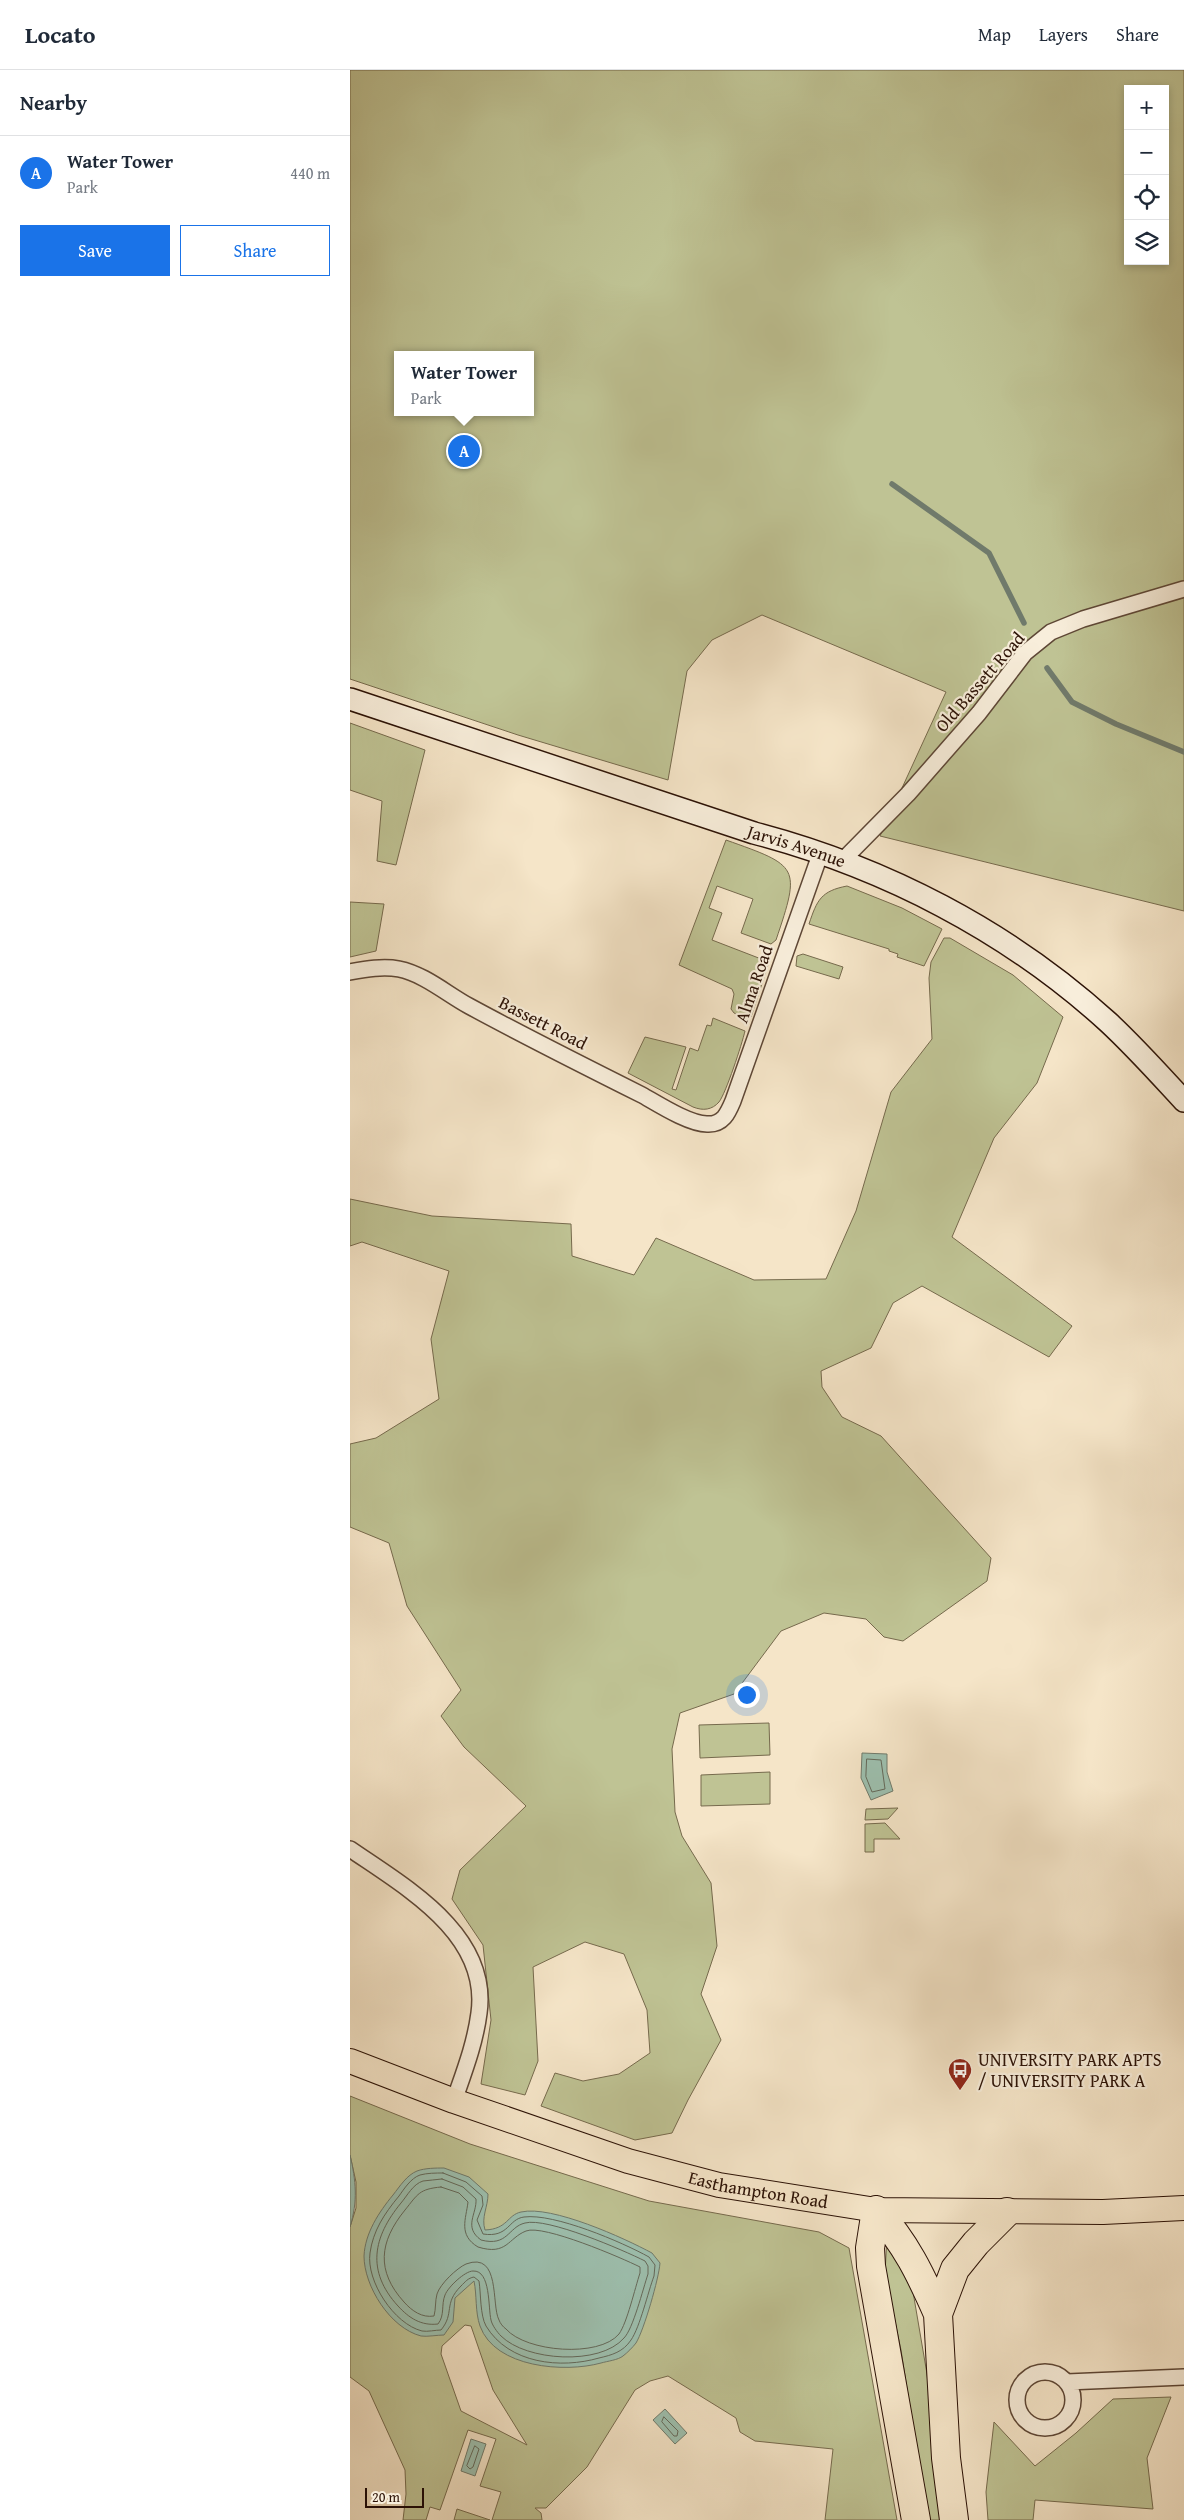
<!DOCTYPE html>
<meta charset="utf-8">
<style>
:root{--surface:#fff;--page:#f6f6f7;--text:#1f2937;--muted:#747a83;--line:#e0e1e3;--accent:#1a73e8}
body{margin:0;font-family:"Gentium Book Plus",serif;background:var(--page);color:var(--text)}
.controls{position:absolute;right:15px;top:15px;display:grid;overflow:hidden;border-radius:0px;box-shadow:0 2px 8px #0003}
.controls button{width:45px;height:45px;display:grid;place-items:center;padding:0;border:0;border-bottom:1px solid var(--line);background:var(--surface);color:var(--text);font:25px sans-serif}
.scale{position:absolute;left:15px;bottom:12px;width:59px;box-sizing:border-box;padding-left:5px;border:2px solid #2c1206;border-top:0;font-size:14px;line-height:18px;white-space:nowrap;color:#2c1206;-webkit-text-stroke:4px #f8eedb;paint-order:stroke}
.you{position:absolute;left:396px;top:1624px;width:18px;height:18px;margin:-12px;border:4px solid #fff;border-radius:50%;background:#1a73e8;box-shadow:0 0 0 8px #1a73e833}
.badge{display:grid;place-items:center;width:32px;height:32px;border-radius:50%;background:var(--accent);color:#fff;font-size:16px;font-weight:700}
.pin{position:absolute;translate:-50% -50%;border:2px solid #fff;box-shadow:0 1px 5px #0006}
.popup{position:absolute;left:44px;top:281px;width:140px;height:65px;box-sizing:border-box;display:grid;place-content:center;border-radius:0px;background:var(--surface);filter:drop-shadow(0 1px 4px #0005);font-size:16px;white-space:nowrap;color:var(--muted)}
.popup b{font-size:19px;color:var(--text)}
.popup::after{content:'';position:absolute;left:50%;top:100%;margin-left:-10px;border:10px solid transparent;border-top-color:var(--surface)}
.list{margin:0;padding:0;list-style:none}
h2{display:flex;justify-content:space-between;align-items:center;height:65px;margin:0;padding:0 20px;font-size:21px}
h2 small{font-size:16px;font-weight:400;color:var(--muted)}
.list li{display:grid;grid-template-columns:32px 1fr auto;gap:15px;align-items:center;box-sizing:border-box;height:75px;padding:0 20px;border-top:1px solid var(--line)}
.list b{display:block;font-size:19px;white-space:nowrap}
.list p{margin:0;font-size:16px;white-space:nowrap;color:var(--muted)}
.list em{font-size:16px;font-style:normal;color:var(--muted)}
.actions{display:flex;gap:10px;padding:15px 20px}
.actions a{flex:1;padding:11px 0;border:1px solid var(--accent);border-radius:0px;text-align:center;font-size:18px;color:var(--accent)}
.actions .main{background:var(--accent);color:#fff}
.icon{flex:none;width:28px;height:28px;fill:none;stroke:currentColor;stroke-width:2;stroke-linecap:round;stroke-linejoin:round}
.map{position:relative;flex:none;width:834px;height:2450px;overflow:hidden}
header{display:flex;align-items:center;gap:30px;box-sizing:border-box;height:70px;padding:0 25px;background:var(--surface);border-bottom:1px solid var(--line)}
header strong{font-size:24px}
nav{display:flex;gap:28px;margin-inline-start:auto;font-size:18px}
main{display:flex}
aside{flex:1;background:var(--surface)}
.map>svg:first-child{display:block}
.green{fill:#bfc394;stroke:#766a4d;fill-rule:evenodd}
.water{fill:#9dc0af;stroke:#707a6b}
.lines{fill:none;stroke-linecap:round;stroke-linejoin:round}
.shore{stroke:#64695a;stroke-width:1}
.stream{stroke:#707a6b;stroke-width:5.5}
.street-casing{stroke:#5e4736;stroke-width:18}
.secondary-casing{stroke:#2c1206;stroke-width:24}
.primary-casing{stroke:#2c1206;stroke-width:26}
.highway-casing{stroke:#2c1206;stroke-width:30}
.street{stroke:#f8eedb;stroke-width:15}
.secondary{stroke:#f8eedb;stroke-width:21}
.primary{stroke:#f5e5c8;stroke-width:24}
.highway{stroke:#f5e5c8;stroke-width:28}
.labels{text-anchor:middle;stroke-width:4.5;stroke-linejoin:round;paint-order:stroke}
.street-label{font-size:18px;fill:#2c1206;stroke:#f8eedb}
.poi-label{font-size:18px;fill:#2c1206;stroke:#f8eedb;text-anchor:start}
</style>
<header>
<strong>Locato</strong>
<nav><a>Map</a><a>Layers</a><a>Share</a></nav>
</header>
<main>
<aside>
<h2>Nearby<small></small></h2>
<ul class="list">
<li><span class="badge">A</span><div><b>Water Tower</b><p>Park</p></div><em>440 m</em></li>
</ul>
<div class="actions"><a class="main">Save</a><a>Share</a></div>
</aside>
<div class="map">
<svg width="834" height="2450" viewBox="0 0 834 2450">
<rect width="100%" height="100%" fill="#f5e5c8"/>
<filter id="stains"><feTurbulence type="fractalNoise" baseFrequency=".004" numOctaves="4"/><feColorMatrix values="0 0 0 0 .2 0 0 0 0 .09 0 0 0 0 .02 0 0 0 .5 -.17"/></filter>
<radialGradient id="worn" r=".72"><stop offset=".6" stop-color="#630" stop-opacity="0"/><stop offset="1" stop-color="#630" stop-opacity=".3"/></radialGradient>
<!-- green -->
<path class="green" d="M 0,0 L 834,0 L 834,841 L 530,766 L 596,622 L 412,545 L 362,570 L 337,601 L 318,710 L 168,665 L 0,609 ZM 778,19 L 815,19 L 815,191 L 778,191 ZM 48,285 L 180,285 L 180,342 L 48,342 Z
M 0,653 L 75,680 L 46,795 L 27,791 L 32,731 L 0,720 Z
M 376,770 C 449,796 451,796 426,870 L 421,874 L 391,863 L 403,829 L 367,816 L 359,838 L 372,843 L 362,870 L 419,892 L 401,947 L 398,949 L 384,943 L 381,939 L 384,924 L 382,919 L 329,895 Z
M 497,816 L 552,838 L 592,859 L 574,896 L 547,887 L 548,884 L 539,881 L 539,879 L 459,854 C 467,830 471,821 497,816 Z
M 0,832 L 34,834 L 26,881 L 0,887 Z
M 594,868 L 600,868 L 663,905 L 713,947 L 687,1013 L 644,1068 L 602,1167 L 722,1256 L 699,1287 L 572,1216 L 543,1233 L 521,1278 L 471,1301 L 472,1317 L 492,1347 L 531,1366 L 641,1488 L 637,1511 L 553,1571 L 534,1567 L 516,1549 L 474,1543 L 431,1561 L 384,1624 L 330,1643 L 322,1679 L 325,1742 L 332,1766 L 361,1813 L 367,1876 L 351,1924 L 371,1970 L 338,2030 L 322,2063 L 285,2070 L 191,2036 L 205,2003 L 233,2011 L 269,2004 L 300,1983 L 297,1940 L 274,1884 L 235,1872 L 183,1897 L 188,1991 L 175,2025 L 131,2014 L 141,1950 L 133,1875 L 102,1829 L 110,1800 L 176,1736 L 114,1677 L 91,1646 L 111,1620 L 57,1536 L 39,1473 L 0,1457 L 0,1374 L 26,1368 L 89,1329 L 81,1269 L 99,1201 L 12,1172 L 0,1176 L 0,1129 L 82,1146 L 221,1154 L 222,1186 L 284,1205 L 306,1168 L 404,1210 L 476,1209 L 506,1141 L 541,1022 L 582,969 L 579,908 L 581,892 Z
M 453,884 L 493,897 L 489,909 L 446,896 L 447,886 Z
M 363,948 L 395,961 C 392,974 376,1023 369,1032 C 362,1040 353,1041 343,1037 L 278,1003 L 295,967 L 336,977 L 322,1019 L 326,1020 L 340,978 L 348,981 L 357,955 L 361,956 Z
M 419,1653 L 420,1685 L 350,1688 L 349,1655 Z
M 420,1702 L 420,1734 L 351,1736 L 351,1705 Z
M 548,1738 L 538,1749 L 515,1750 L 516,1739 Z
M 535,1753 L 550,1769 L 524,1769 L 524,1782 L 515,1782 L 515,1754 Z
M 0,2026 L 120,2074 L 299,2131 L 469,2162 L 499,2178 L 547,2450 L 475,2450 L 483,2379 L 405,2371 L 390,2362 L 386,2348 L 318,2306 L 300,2311 L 285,2320 L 237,2397 L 196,2438 L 185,2438 L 191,2443 L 192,2450 L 142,2450 L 151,2422 L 130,2416 L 146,2369 L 118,2360 L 90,2440 L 80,2437 L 76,2450 L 53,2450 L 56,2424 L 55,2400 L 19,2321 L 0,2307 L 0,2157 L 6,2138 L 6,2112 L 0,2085 ZM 115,2255 L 121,2256 L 143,2320 L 177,2375 L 111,2341 L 91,2284 L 92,2276 Z
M 537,2166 L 561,2210 L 577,2304 L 593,2450 L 580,2450 L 565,2370 L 551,2280 L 535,2204 Z
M 821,2327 L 797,2388 L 803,2439 L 685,2430 L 683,2450 L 638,2450 L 636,2422 L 644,2352 L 685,2396 L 726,2363 L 763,2329 Z
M 107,2439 L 140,2450 L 104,2450 Z"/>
<!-- water -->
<path class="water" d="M 512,1683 L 537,1684 L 537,1702 L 543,1721 L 521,1730 L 511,1708 Z
M 0,2085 C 6,2111 8,2131 0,2157 Z
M 94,2098 L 119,2107 L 138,2124 C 138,2137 131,2147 135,2160 C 158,2159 157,2145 171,2142 C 202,2135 274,2168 302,2183 L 310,2193 C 309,2208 294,2260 286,2273 C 283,2277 277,2283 273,2286 C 268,2290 258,2291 251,2293 C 215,2303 145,2298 130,2256 C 125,2242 127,2225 124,2211 L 105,2228 L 103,2252 L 94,2265 C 87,2265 77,2267 71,2266 C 40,2258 14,2216 14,2186 C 15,2163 29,2142 43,2125 C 50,2116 57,2105 67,2101 C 75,2098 86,2098 94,2098 Z
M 315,2339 L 337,2363 L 325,2374 L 303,2350 Z
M 121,2369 L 136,2374 L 125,2406 L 111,2401 Z"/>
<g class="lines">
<!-- shore -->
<path class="shore" d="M 517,1689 L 531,1690 L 535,1719 L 522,1722 L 516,1707 Z
M 93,2103 L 116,2112 L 132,2126 L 133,2135 L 127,2150 L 133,2164 C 159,2168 158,2149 174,2147 C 204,2143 272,2172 299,2187 L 305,2195 L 304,2206 C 298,2222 290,2257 281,2270 C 273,2282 262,2285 249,2288 C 211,2299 159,2294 136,2256 C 130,2245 131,2224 129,2211 L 124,2207 C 118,2208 115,2212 111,2216 C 93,2234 105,2243 91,2260 C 86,2260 77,2262 72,2261 C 44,2254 16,2211 20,2183 C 23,2161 34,2144 49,2126 C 54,2119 61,2108 70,2105 C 77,2103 86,2103 93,2103 Z
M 92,2109 L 113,2117 L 126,2129 C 127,2144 113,2157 131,2170 C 158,2177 158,2157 175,2153 C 197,2147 273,2180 295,2191 L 298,2196 L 298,2204 C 293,2219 283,2259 274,2268 C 250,2296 176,2291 151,2266 C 147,2262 142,2255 141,2250 C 138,2238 141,2200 123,2201 C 115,2201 98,2217 95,2225 C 91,2235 95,2245 88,2254 C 71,2256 59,2248 48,2236 C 16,2201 23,2167 51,2133 C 57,2126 63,2114 73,2111 C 79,2110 86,2110 92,2109 Z
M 91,2117 L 109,2123 L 118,2132 C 116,2149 108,2165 128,2177 C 157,2186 158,2168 176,2161 C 193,2154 272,2188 290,2197 L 290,2203 C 285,2218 277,2253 269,2264 C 249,2288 176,2282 156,2259 C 153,2257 150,2253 149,2250 C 141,2235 151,2181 116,2194 C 107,2198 90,2214 87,2224 C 85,2231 86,2239 84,2246 C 72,2248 62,2241 54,2232 C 26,2201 29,2172 55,2140 C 68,2124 69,2119 91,2117 Z
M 314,2347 L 328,2361 L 327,2366 L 324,2366 L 312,2352 Z
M 125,2376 L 129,2379 L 123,2397 L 120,2399 L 117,2396 Z"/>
<!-- stream -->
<path class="stream" d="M 542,414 L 639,483 L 674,553
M 697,598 L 722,632 L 766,654 L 834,682"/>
<!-- street casing -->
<g class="street-casing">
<path id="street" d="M 493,790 L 558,724 L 629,643 L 675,583 L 701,562 L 733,549 L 834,519
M 0,902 C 16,899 33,896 49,899 C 74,904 97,924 119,936 C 176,967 234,996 292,1025 C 308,1034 339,1054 357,1054 C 373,1055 378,1043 383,1031 L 471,782
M 0,1779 C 55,1817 140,1864 129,1943 C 125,1974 114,2002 104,2031
M667 2330a28 28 0 1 1 56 0a28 28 0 1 1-56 0Z
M 717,2312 L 834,2307"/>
</g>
<!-- secondary casing -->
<g class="secondary-casing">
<g id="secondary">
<path id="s1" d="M 0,629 L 404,763 C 534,797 658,861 758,952 C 785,977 809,1004 834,1031"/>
</g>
</g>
<!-- primary casing -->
<g class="primary-casing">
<g id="primary">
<path id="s2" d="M 0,1991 L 104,2031 L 278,2091 L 369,2115 L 526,2140 L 753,2142 L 834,2138"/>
</g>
</g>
<!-- highway casing -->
<g class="highway-casing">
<path id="highway" d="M 526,2140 L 520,2178 L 521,2196 L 566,2450
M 526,2140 C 556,2174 570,2203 588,2244
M 604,2450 L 596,2388 L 588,2244 L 605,2199 L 626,2173 L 657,2142"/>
</g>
<!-- street -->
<use href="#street" class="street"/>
<!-- secondary -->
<use href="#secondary" class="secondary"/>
<!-- primary -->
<use href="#primary" class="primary"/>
<!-- highway -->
<use href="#highway" class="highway"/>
</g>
<!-- icons -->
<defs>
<g id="bus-pin" transform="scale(1.25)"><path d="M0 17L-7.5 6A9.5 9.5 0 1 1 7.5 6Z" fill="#8f2418" stroke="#f8eedb"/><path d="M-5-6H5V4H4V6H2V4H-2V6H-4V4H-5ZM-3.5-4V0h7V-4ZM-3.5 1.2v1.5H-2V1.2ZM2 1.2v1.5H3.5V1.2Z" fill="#fff"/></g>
</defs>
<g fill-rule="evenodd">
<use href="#bus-pin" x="610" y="2000"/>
</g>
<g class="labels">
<!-- street labels -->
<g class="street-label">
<text transform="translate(630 612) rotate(-49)" y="6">Old Bassett Road</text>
<text dy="6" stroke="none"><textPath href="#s1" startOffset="470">Jarvis Avenue</textPath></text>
<text transform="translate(404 914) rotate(-71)" y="6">Alma Road</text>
<text transform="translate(193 953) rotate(27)" y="6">Bassett Road</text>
<text dy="6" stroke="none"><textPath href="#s2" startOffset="429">Easthampton Road</textPath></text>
</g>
<!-- poi labels -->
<g class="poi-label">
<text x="628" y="1996">UNIVERSITY PARK APTS<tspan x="628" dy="21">/ UNIVERSITY PARK A</tspan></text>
</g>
</g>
<rect width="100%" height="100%" filter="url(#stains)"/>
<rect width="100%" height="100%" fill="url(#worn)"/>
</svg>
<div class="controls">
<button>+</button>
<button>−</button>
<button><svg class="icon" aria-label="locate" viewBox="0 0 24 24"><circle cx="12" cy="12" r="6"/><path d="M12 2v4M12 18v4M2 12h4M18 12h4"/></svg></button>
<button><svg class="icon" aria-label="layers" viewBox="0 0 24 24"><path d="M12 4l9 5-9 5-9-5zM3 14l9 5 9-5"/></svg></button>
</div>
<div class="scale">20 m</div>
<div class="you"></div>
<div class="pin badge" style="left:114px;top:381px">A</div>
<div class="popup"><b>Water Tower</b>Park</div>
</div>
</main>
